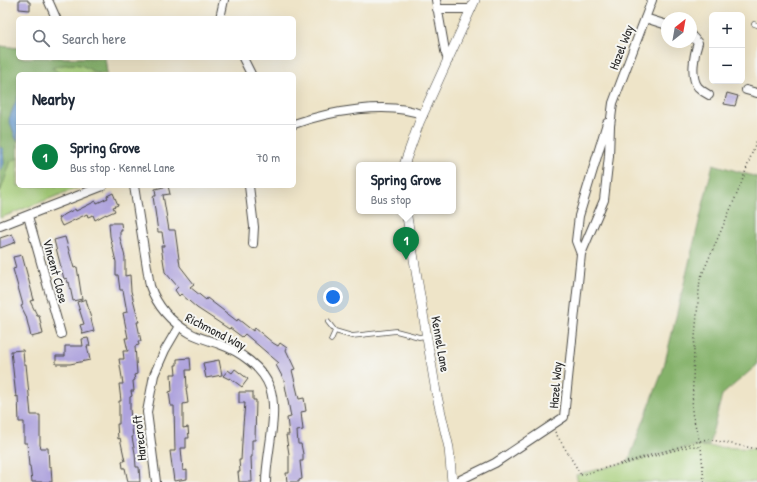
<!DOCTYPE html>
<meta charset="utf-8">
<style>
:root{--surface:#fff;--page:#f2f2f3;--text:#1f2937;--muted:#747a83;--line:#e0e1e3;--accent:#0b8043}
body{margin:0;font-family:"Patrick Hand",sans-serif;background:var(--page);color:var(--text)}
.controls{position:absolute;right:12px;top:12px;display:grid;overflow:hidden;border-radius:6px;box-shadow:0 4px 16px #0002}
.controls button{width:36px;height:36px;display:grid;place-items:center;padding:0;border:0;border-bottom:1px solid var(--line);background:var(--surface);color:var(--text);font:20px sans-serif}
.compass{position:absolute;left:661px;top:12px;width:36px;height:36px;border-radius:50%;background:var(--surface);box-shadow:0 4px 16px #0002;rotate:31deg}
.you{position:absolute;left:333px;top:297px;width:14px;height:14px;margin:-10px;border:3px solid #fff;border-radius:50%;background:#1a73e8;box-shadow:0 0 0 6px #1a73e833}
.badge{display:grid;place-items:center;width:26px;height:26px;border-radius:50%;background:var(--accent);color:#fff;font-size:13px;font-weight:700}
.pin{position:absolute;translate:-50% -33px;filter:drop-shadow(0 1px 2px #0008)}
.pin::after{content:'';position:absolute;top:21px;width:14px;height:12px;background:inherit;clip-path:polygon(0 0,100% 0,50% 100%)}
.popup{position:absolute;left:356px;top:162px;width:100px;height:52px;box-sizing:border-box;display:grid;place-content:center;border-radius:6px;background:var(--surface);filter:drop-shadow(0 1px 3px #0005);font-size:13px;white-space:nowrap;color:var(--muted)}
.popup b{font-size:15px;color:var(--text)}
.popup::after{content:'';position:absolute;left:50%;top:100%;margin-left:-8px;border:8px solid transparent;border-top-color:var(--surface)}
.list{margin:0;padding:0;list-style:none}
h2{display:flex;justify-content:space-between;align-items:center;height:52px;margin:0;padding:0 16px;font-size:17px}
h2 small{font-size:13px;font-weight:400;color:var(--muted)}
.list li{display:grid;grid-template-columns:26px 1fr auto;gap:12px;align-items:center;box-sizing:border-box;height:64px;padding:0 16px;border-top:1px solid var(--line)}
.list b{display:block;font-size:15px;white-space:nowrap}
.list p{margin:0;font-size:13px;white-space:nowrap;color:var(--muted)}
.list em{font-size:13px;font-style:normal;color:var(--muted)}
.icon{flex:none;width:22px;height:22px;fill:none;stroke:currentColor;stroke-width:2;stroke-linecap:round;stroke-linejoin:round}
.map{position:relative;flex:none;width:757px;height:482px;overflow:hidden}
.search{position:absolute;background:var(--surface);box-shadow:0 4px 16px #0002;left:16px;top:16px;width:280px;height:44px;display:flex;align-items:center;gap:10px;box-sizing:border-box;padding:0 14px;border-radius:6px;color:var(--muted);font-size:15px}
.panel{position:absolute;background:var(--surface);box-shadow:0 4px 16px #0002;left:16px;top:72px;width:280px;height:116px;border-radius:6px}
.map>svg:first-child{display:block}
.green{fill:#a7cf7a;stroke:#697d52}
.forest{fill:#85b26a;stroke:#586e4a}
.water{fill:#6ba1d8;stroke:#4b6682}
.building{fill:#aea3dd}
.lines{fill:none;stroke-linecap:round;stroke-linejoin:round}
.service-casing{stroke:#484743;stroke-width:5.5}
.minor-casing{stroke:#484743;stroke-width:10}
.tertiary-casing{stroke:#484743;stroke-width:10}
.path{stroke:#484743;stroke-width:1.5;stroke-dasharray:1 3;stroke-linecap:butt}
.service{stroke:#fff;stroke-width:4}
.minor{stroke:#fff;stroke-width:8}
.tertiary{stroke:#fff;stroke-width:9}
.labels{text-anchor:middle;stroke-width:4;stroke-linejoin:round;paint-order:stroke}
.street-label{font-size:13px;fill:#2b2b2b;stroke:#f6f6f2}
</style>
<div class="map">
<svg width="757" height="482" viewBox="0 0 757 482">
<rect width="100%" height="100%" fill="#f6f6f2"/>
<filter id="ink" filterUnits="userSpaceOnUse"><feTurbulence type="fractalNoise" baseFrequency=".025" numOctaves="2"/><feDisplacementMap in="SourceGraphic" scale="8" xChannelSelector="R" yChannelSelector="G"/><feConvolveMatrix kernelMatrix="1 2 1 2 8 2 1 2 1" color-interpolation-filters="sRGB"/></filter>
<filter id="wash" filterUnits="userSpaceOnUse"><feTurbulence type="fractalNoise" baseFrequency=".012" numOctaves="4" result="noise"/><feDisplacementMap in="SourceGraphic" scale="16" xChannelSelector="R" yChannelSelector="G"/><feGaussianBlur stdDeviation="0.9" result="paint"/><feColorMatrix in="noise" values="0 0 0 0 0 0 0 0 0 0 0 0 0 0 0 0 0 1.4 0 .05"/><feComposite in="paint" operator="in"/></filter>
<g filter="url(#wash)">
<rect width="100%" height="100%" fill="#eee4c8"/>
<!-- green -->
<path class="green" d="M 0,46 L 18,48 L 18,58 L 105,58 L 107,74 L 18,74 L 18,186 L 82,186 L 0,218 Z
M 692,446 L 757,449 L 757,482 L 578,482 L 576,475 Z"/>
<!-- forest -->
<path class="forest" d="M 0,46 L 18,48 L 18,58 L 105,58 L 107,74 C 94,75 91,68 80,65 C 71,63 61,65 52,68 L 61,74 L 18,74 L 18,96 L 10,119 L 16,139 L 18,140 L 18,158 L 11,161 L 0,193 L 0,172 L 4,163 L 3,150 L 0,147 Z
M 713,164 L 757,177 L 757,365 L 722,395 L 709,445 L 692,446 L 628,462 L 663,370 Z"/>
<!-- water -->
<path class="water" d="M 18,96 L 18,140 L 16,139 L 9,119 Z
M 0,147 L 3,149 L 4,163 L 0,172 Z"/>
<g id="blocks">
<!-- building -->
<path class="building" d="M 19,0 L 28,0 L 28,2 L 30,2 L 30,10 L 19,9 Z
M 727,93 L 738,96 L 735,106 L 724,104 Z
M 168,186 L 170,194 L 163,195 L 169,230 L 175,230 L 180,266 L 194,284 L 190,287 L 206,300 L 207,298 L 237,321 L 238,319 L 253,331 L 255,328 L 273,343 L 278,346 L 280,343 L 287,348 L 286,350 L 295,369 L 292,370 L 299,399 L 304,398 L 306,411 L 301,412 L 303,430 L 297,431 L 298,444 L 301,444 L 303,454 L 303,461 L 300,461 L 302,479 L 299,480 L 299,482 L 287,482 L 286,473 L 289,473 L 289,454 L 286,435 L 289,435 L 287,418 L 291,417 L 284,380 L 276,365 L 279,363 L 245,334 L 242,337 L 230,328 L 229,329 L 197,308 L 181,294 L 179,296 L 175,290 L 178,287 L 165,272 L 161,246 L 164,246 L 162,232 L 158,232 L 153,196 L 156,196 L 155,189 Z
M 113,193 L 118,205 L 113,207 L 115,211 L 106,215 L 106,214 L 95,220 L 93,215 L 88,217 L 87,214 L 62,226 L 58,218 L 75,209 L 76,211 L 96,201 L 97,203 L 108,198 L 107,196 Z
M 109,223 L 121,223 L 122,231 L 120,231 L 120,238 L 125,257 L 125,276 L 130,275 L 131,291 L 139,322 L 137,322 L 141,341 L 138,341 L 139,345 L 135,346 L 137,374 L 134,375 L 135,380 L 133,381 L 134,391 L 131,391 L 132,396 L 130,397 L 130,409 L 133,437 L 132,437 L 135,453 L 136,467 L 139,467 L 140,482 L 128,482 L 125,468 L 123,468 L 122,461 L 125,461 L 120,438 L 118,439 L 117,424 L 119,424 L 119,401 L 121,401 L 119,384 L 123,384 L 119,359 L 124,359 L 123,351 L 128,351 L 125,338 L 128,338 L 123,313 L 127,312 L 123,290 L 120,290 L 118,275 L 116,275 L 116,262 L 110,236 Z
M 12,234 L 16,242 L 0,248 L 0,238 Z
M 65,237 L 74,268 L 77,267 L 82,299 L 73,301 L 69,282 L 68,283 L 67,278 L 64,279 L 54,240 Z
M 22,255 L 34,300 L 30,301 L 37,315 L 39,315 L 43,334 L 31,337 L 26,316 L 21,306 L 23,305 L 13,269 L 16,268 L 13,257 Z
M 86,299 L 94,331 L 83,334 L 80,325 L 84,324 L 77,302 Z
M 88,338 L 90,346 L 87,346 L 90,360 L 70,364 L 56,364 L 56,356 L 65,356 L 65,346 L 83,346 L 82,339 Z
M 23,350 L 24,364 L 26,364 L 31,415 L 40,415 L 40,445 L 41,448 L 48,448 L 49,467 L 51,466 L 52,482 L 32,482 L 30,466 L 29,466 L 27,443 L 24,443 L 24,422 L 19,422 L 18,396 L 16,397 L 11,351 Z
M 190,358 L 191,370 L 186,370 L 187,388 L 186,388 L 188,403 L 183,404 L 183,428 L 188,427 L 189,438 L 186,438 L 186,448 L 181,448 L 183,471 L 187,470 L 187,479 L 174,481 L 170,451 L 175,451 L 174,406 L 171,406 L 169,392 L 172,391 L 171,374 L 176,374 L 175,365 L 177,365 L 177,359 Z
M 219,360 L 222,375 L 206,378 L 203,363 Z
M 235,369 L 248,379 L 242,387 L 230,378 L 229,379 L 223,376 L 228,370 L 232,373 Z
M 239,392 L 253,392 L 253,400 L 256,400 L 255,440 L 252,440 L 252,457 L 251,457 L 252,482 L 239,482 L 238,472 L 240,472 L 239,460 L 241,460 L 243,425 L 245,403 L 239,403 Z"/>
</g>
</g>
<g filter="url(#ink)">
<use href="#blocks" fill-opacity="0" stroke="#484743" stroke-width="1"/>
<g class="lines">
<!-- service casing -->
<g class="service-casing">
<path id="service" d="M 754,24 L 757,25
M 328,322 L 335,331 L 352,336 L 396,331 L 419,337 L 426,336
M 331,340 L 335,331"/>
</g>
<!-- minor casing -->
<g class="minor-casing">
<path id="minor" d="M 48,0 L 56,18
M 436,0 L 445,51 L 448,60
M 437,9 L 471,9
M 220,18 L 224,0
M 645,18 L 667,25
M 691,35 L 698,43 C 694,54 690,77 698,87 C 701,90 705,93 709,95
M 243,58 L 251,74
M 746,90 L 757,93
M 294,124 C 328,112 389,100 423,115
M 134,186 L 150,286 C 157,306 171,322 190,333 C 199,338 209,340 219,344 C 239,351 263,367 270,388 C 279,414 266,454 266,482
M 249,186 L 254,227 L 253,244
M 28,216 L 61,334
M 0,226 L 103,186
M 581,254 L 576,241 L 579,216 L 607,123
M 156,482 L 147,412 L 154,375 L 165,350 L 179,326
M 456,482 L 495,463 L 564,417 L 581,254 L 604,200 L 609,156 L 610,126 L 613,103 L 652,0"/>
</g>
<!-- tertiary casing -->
<g class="tertiary-casing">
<path id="tertiary" d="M 404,165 L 419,123 L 475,0
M 406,211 L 436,392 L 449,448 L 452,482"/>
</g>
<!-- path -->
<path class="path" d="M 555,432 L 581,475
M 620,465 L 691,446 L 701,447
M 581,475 L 707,439 L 757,449
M 704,482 L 701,447 L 692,413 L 694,349 L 700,279 L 740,187 L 757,139"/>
<!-- service -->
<use href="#service" class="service"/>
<!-- minor -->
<use href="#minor" class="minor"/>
<!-- tertiary -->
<use href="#tertiary" class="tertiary"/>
</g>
</g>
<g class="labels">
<!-- street labels -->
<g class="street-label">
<text transform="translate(621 47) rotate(-69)" y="5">Hazel Way</text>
<text transform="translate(56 271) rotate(75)" y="5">Vincent Close</text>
<text transform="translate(216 331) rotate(27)" y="5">Richmond Way</text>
<text transform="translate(441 344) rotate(80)" y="5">Kennel Lane</text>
<text transform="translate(555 385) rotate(-85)" y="5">Hazel Way</text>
<text transform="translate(139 438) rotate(-96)" y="5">Harecroft</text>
</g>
</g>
</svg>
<div class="controls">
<button>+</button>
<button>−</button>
</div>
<svg class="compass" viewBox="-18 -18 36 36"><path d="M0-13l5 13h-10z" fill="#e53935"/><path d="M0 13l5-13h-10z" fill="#747a83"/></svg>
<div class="you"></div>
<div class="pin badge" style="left:406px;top:260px">1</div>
<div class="popup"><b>Spring Grove</b>Bus stop</div>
<div class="search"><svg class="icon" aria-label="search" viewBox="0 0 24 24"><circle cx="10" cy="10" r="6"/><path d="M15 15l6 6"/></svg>Search here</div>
<section class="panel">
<h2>Nearby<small></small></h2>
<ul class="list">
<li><span class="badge">1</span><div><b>Spring Grove</b><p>Bus stop · Kennel Lane</p></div><em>70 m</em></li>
</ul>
</section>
</div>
